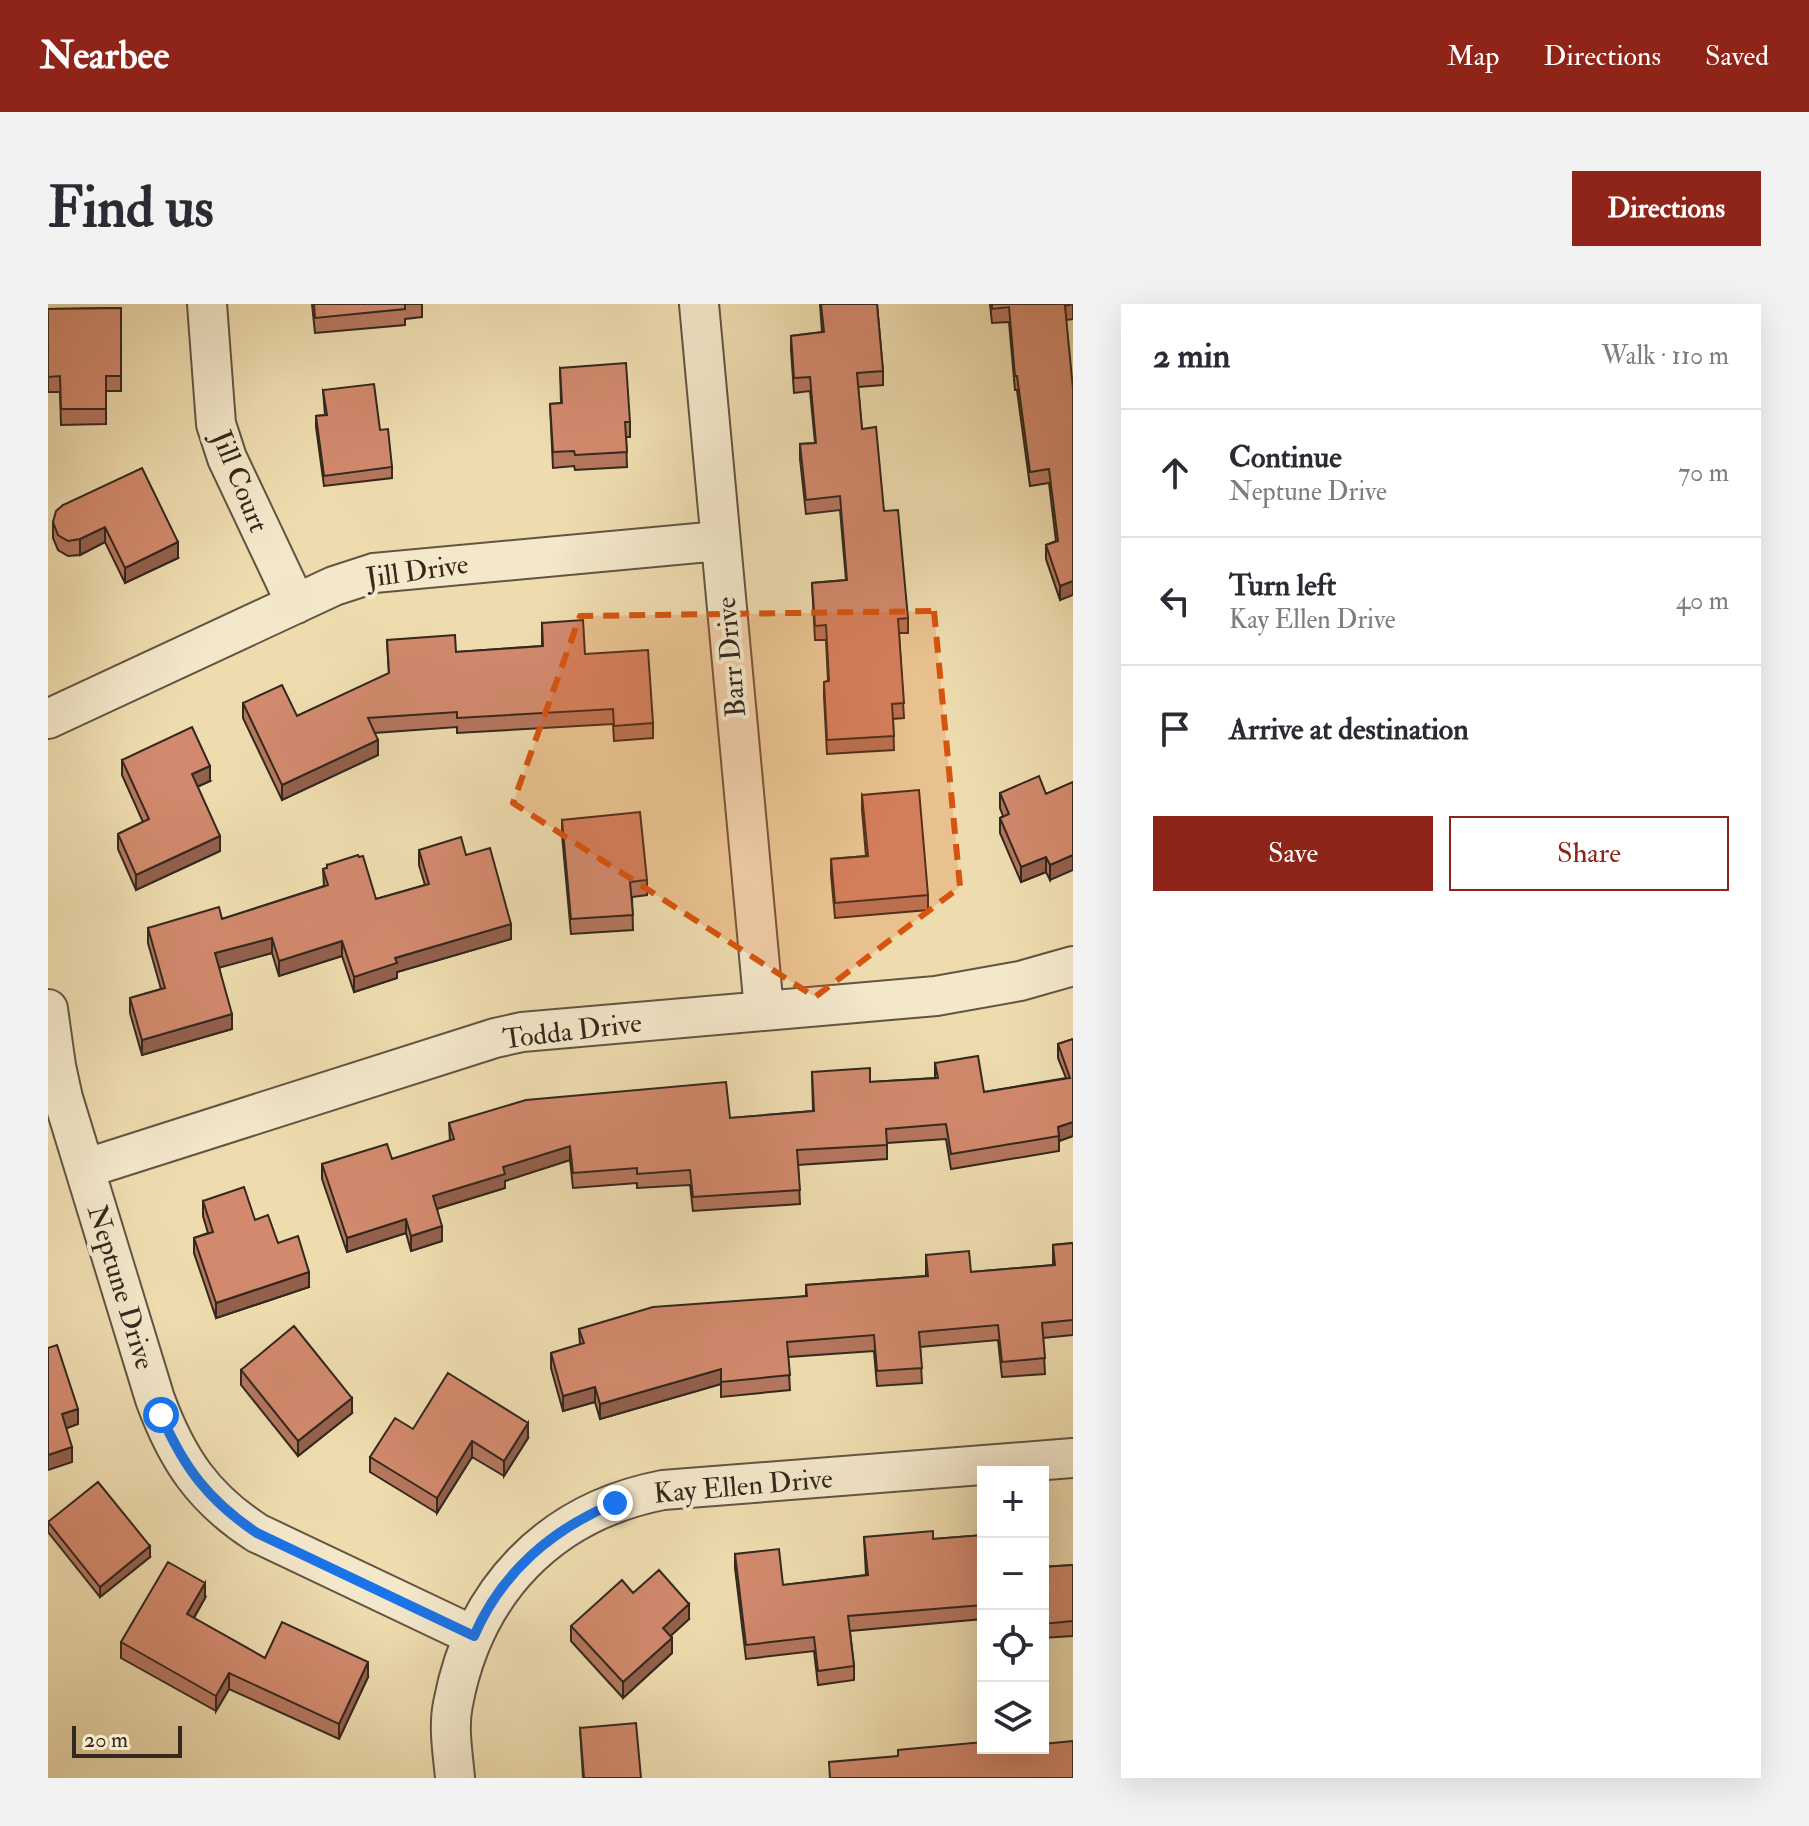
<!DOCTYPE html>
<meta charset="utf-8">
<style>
:root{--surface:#fff;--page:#f2f2f3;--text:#2b2b33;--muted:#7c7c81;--line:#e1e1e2;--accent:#8f2418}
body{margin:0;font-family:"IM FELL Double Pica",serif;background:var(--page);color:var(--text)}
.controls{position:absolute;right:24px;bottom:24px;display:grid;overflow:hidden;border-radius:0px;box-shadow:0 8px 32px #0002}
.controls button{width:72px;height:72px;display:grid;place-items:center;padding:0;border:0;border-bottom:2px solid var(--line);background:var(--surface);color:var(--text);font:40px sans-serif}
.scale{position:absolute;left:24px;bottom:20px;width:110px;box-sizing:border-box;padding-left:8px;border:4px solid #33281e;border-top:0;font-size:22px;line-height:28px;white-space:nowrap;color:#33281e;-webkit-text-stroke:6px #f4e8cb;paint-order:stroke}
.stop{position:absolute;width:24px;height:24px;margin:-18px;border:6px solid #1a73e8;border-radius:50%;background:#fff}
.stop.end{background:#1a73e8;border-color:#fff;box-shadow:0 2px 8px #0008}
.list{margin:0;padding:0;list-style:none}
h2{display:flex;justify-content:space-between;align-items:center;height:104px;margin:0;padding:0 32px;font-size:34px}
h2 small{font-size:26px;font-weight:400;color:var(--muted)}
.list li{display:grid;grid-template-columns:52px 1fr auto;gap:24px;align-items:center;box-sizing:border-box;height:128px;padding:0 32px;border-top:2px solid var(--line)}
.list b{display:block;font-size:30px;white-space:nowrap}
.list p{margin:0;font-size:26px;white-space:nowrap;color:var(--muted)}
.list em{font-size:26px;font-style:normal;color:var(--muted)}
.actions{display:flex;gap:16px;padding:24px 32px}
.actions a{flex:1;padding:18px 0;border:2px solid var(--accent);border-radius:0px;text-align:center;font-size:28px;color:var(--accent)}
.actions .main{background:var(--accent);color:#fff}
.icon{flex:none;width:44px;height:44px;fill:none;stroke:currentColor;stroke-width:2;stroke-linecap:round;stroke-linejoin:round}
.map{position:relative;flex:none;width:1025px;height:1474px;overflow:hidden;border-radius:0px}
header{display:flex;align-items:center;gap:48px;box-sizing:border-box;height:112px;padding:0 40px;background:var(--accent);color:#fff}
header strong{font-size:38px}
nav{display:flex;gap:44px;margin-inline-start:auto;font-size:28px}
.intro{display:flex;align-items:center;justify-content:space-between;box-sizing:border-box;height:192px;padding:0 48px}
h1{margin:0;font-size:56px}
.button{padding:20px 36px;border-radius:0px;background:var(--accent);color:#fff;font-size:28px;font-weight:700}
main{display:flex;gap:48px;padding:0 48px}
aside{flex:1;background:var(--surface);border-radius:0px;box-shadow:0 8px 32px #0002}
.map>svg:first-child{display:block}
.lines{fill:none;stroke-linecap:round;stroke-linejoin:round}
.minor-casing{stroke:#625542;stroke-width:42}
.minor{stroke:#f4e8cb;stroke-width:38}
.wall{fill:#b5765e;stroke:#33281e;stroke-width:2}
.shaded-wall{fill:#93604c;stroke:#33281e;stroke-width:2}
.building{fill:#d2896d;stroke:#33281e;stroke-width:2}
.route{stroke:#1a73e8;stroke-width:10}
.marked{fill:#d6540e;fill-opacity:0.2;stroke:#d6540e;stroke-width:6;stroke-dasharray:16 10;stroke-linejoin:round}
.labels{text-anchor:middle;stroke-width:8;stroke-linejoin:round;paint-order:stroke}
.street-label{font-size:28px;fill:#33281e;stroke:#f4e8cb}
</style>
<header>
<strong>Nearbee</strong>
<nav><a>Map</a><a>Directions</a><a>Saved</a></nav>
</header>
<div class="intro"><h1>Find us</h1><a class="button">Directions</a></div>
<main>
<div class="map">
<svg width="1025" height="1474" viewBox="0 0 1025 1474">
<rect width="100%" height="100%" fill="#eedcaf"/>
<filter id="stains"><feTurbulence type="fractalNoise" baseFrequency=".0025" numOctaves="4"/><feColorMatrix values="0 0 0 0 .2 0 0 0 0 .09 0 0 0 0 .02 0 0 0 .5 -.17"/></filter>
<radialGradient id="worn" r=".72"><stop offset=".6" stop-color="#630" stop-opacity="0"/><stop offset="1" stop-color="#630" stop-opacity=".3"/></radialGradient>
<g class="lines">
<!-- minor casing -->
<g class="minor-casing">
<path id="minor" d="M 159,0 L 168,120 L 179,154 L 248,300
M 651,0 L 716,706
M 0,415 L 286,282 L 326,269 L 671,237
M 0,705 L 8,762 L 15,794 L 107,1095 C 129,1155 155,1194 209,1229 L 426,1332
M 39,864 L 447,734 L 474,728 L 888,692 L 972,677 L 1025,662
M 407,1474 C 405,1450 400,1424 405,1400 C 426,1287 501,1208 615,1186 L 1025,1154"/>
</g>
<!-- minor -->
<use href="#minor" class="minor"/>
</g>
<!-- wall -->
<path class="wall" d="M 264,0 L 374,0 L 374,13 L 357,15 L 357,21 L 267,29 Z
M 772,0 L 829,0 L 835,67 L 835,81 L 810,83 L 814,125 L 836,207 L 860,314 L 860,329 L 851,329 L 856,414 L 845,415 L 846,446 L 779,450 L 776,392 L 776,378 L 780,377 L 778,336 L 767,336 L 764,279 L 798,276 L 792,206 L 758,210 L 752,155 L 752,140 L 767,139 L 762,87 L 746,89 L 743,46 L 743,32 L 774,28 Z
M 942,0 L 1025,0 L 1025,15 L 1018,16 L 1012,296 L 998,255 L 998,241 L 1008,237 L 1001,179 L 982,182 L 969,86 L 967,86 L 961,18 L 944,19 Z
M 73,4 L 73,87 L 58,87 L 58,120 L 13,121 L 12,88 L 0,88 L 0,5 Z
M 512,64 L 582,118 L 582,133 L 578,133 L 579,163 L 527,166 L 526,162 L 505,164 L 502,100 L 513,99 Z
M 275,86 L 332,126 L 344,163 L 344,174 L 276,182 L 268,123 L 268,112 L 277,111 Z
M 15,201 L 130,254 L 77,279 L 57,238 L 32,251 L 20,252 L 10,246 L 5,234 L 5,218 Z
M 494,319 L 537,350 L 605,419 L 605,434 L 566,437 L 565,420 L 409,429 L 409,423 L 326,429 L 330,451 L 234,496 L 195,414 L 195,399 L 249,412 L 341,370 L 339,336 L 408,348 L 494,342 Z
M 74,456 L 162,477 L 149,483 L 172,547 L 88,586 L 70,545 L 70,530 L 95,518 L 74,471 Z
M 1025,478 L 1002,576 L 998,568 L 973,578 L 952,529 L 952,514 L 955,512 L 952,504 L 952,489 L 998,490 Z
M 814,491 L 880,591 L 880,606 L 787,614 L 783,570 L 783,555 L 818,552 L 814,506 Z
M 514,516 L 599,576 L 599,591 L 584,593 L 585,626 L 523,630 L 514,531 Z
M 371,546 L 418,551 L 463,635 L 349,668 L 349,674 L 306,688 L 294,652 L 231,672 L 224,649 L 171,663 L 184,725 L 94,751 L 82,709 L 82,694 L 113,685 L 100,639 L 100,624 L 174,615 L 276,582 L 275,565 L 279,564 L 279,561 L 328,595 L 377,581 L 371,561 Z
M 1025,735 L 1025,832 L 1011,837 L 1011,847 L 903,865 L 898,835 L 839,839 L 839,855 L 750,861 L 752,900 L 645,907 L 642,881 L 589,884 L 589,879 L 525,884 L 522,856 L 457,877 L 457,884 L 389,905 L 394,937 L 363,947 L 358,929 L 299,948 L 274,875 L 274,860 L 344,855 L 402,837 L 401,819 L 682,814 L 765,807 L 764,768 L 822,778 L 887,774 L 887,759 L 936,788 L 1018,774 L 1010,754 L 1010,740 Z
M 155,897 L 207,916 L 230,939 L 261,983 L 168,1014 L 146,949 L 146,934 L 160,929 L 155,912 Z
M 1025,939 L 1025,1031 L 995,1034 L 997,1070 L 954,1073 L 950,1036 L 872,1043 L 874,1079 L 829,1082 L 826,1047 L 740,1053 L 742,1086 L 673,1093 L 673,1080 L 552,1115 L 547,1098 L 515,1107 L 503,1064 L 503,1049 L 532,1041 L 531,1025 L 758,992 L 758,981 L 878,972 L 878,951 L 923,968 L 1005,961 L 1005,941 Z
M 193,1066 L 304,1109 L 250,1152 L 193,1081 Z
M 365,1125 L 480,1134 L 456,1172 L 424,1153 L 389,1209 L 322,1168 L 322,1153 Z
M 0,1217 L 102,1253 L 52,1293 L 0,1228 Z
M 935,1231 L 935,1315 L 802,1327 L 806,1362 L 806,1376 L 770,1381 L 766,1347 L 698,1355 L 687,1264 L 687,1250 L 735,1281 L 818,1271 L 816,1233 L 885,1235 Z
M 1025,1261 L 1025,1332 L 995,1334 L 995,1263 Z
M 585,1289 L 641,1315 L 622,1332 L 624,1349 L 575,1394 L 523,1337 L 523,1322 Z
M 157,1294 L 146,1314 L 217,1354 L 320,1373 L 291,1435 L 181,1385 L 168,1407 L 73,1354 L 73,1338 Z
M 532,1424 L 593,1474 L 535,1474 Z"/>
<!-- shaded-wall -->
<path class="shaded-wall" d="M 57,223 L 57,238 L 32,251 L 32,235 Z
M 130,238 L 130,254 L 77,279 L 77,264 Z
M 1025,277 L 1025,291 L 1012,296 L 1012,282 Z
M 330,436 L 330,451 L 234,496 L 234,481 Z
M 162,462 L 162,477 L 144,485 L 144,470 Z
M 172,532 L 172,547 L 88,586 L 88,571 Z
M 1025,551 L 1025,566 L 1002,576 L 1002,561 Z
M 998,553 L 998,568 L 973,578 L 973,563 Z
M 463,620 L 463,635 L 349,668 L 349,674 L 306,688 L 306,673 L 347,654 Z
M 224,634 L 224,649 L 167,665 L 167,649 Z
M 294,637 L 294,652 L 231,672 L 231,657 Z
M 184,710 L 184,725 L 94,751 L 94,736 Z
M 1025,818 L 1025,832 L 1011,837 L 1010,823 Z
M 522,842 L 522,856 L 457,877 L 457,884 L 385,906 L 385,892 L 455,863 Z
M 358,915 L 358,929 L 299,948 L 299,934 Z
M 394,922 L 394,937 L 363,947 L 363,932 Z
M 261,968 L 261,983 L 168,1014 L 168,999 Z
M 673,1065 L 673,1080 L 552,1115 L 552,1100 Z
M 547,1083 L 547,1098 L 515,1107 L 515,1092 Z
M 304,1094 L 304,1109 L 250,1152 L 250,1137 Z
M 30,1105 L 30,1120 L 14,1126 L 14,1110 Z
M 480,1119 L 480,1134 L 456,1172 L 456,1157 Z
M 424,1137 L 424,1153 L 389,1209 L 389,1194 Z
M 24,1143 L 24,1158 L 0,1166 L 0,1151 Z
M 102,1242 L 102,1253 L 52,1293 L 52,1283 Z
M 157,1279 L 157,1294 L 139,1325 L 139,1310 Z
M 641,1300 L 641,1315 L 615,1339 L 615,1324 Z
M 624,1334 L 624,1349 L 575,1394 L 575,1378 Z
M 320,1358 L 320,1373 L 291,1435 L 291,1420 Z
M 181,1369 L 181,1385 L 168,1407 L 168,1392 Z"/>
<!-- building -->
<path class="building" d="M 266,0 L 357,0 L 357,5 L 267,14 Z
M 773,0 L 829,0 L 835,67 L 809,69 L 814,125 L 828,123 L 836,207 L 850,206 L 860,314 L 850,315 L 856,399 L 844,400 L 846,432 L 779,436 L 776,378 L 781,377 L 778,321 L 767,322 L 764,279 L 799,276 L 792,192 L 758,196 L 752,140 L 768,139 L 762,73 L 746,74 L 743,32 L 776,28 Z
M 944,0 L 1025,0 L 1017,2 L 1025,85 L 1025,277 L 1012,282 L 998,241 L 1010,237 L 1001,165 L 982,168 L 969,72 L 967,72 L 961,3 L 944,5 Z
M 73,4 L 73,72 L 58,72 L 58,105 L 13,105 L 12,72 L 0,73 L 0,5 Z
M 578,59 L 582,118 L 577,118 L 579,148 L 527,151 L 526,147 L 505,148 L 502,100 L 514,99 L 512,64 Z
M 326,80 L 332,126 L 340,125 L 344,163 L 276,172 L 268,112 L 279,111 L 275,86 Z
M 94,164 L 130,238 L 77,264 L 57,223 L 32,235 L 20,237 L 10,231 L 5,218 L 8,207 L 15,201 Z
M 535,316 L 537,350 L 600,346 L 605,419 L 566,422 L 565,405 L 409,414 L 409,408 L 320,414 L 330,436 L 234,481 L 195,399 L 234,381 L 249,412 L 341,369 L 339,336 L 407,331 L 408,348 L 495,342 L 494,319 Z
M 144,423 L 162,462 L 144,470 L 172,532 L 88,571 L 70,530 L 101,515 L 74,456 Z
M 991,472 L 998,490 L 1025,478 L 1025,551 L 1002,561 L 998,553 L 973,563 L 952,514 L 961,510 L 952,489 Z
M 871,486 L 880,591 L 787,599 L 783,555 L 820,552 L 814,491 Z
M 592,508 L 599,576 L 582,578 L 585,611 L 523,615 L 514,516 Z
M 413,533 L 418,551 L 442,544 L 463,620 L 347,654 L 349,659 L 306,673 L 294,637 L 231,657 L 224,634 L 167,649 L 184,710 L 94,736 L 82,694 L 117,684 L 100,624 L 171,603 L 174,615 L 280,581 L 275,565 L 279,564 L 279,561 L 310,551 L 311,553 L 315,552 L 328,595 L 381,580 L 371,546 Z
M 1025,735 L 1025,818 L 1010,823 L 1011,832 L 903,850 L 898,820 L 838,825 L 839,841 L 749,846 L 752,886 L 645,893 L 642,866 L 589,870 L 589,864 L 525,869 L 522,842 L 455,863 L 457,870 L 385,892 L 394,922 L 363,932 L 358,915 L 299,934 L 274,860 L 339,840 L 344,855 L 406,835 L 401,819 L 478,796 L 678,778 L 682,814 L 766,807 L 764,768 L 822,764 L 822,778 L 890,774 L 887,759 L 930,752 L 936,788 L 1022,774 L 1010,740 Z
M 196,883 L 207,916 L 220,911 L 230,939 L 250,932 L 261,968 L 168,999 L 146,934 L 165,928 L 155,897 Z
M 1025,939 L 1025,1016 L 994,1019 L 997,1054 L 954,1058 L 950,1021 L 871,1028 L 874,1064 L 829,1067 L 826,1031 L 739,1038 L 742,1071 L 673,1078 L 673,1065 L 552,1100 L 547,1083 L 515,1092 L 503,1049 L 536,1039 L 531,1025 L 605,1003 L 759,992 L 758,981 L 880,972 L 878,951 L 921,947 L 923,968 L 1007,961 L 1005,941 Z
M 246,1022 L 304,1094 L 250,1137 L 193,1066 Z
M 9,1041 L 30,1105 L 14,1110 L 24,1143 L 0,1151 L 0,1044 Z
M 400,1069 L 480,1119 L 456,1157 L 424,1137 L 389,1194 L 322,1153 L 347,1114 L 365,1125 Z
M 50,1178 L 102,1242 L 52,1283 L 0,1218 Z
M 885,1227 L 885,1235 L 935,1231 L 935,1301 L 800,1312 L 806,1362 L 770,1367 L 766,1333 L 698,1341 L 687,1250 L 731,1245 L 735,1281 L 820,1271 L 816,1233 Z
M 120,1258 L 157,1279 L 139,1310 L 217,1354 L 234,1318 L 320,1358 L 291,1420 L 181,1369 L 168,1392 L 73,1338 Z
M 1025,1261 L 1025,1317 L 995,1320 L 995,1263 Z
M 611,1266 L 641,1300 L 615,1324 L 624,1334 L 575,1378 L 523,1322 L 574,1276 L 585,1289 Z
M 588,1419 L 593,1474 L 536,1474 L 532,1424 Z
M 1025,1437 L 1025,1474 L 782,1474 L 781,1458 L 850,1452 L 850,1446 L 935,1438 L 935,1444 L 995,1444 L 995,1440 Z"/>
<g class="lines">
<!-- route -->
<path class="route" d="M 113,1111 C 136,1164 161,1197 209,1229 L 426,1332 C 453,1269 504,1225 567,1199"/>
</g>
<!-- marked area -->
<path class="marked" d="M 886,307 L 912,583 L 767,693 L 465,499 L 532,312 Z"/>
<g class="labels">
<!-- street labels -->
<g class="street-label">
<text transform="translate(193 177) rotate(68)" y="10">Jill Court</text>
<text transform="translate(369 266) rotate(-8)" y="10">Jill Drive</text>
<text transform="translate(682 353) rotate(-95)" y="10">Barr Drive</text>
<text transform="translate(524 726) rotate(-7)" y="10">Todda Drive</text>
<text transform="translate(74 983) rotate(73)" y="10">Neptune Drive</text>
<text transform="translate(695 1181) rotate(-5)" y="10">Kay Ellen Drive</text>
</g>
</g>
<rect width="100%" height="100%" filter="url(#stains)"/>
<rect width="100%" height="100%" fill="url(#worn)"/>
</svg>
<div class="controls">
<button>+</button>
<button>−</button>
<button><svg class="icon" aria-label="locate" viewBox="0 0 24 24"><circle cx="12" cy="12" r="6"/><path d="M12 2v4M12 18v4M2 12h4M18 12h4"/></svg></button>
<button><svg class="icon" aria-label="layers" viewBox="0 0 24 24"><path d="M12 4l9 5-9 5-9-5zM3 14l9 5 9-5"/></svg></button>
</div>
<div class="scale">20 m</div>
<div class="stop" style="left:113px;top:1111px"></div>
<div class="stop end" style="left:567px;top:1199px"></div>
</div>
<aside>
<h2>2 min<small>Walk · 110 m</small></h2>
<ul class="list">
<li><svg class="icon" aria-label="ahead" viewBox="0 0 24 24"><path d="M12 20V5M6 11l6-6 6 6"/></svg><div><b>Continue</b><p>Neptune Drive</p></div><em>70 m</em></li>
<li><svg class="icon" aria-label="left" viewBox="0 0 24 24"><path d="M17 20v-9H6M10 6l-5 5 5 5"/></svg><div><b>Turn left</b><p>Kay Ellen Drive</p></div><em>40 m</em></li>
<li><svg class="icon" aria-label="arrive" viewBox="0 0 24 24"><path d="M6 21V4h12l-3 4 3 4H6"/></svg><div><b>Arrive at destination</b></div></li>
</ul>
<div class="actions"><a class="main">Save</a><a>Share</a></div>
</aside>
</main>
